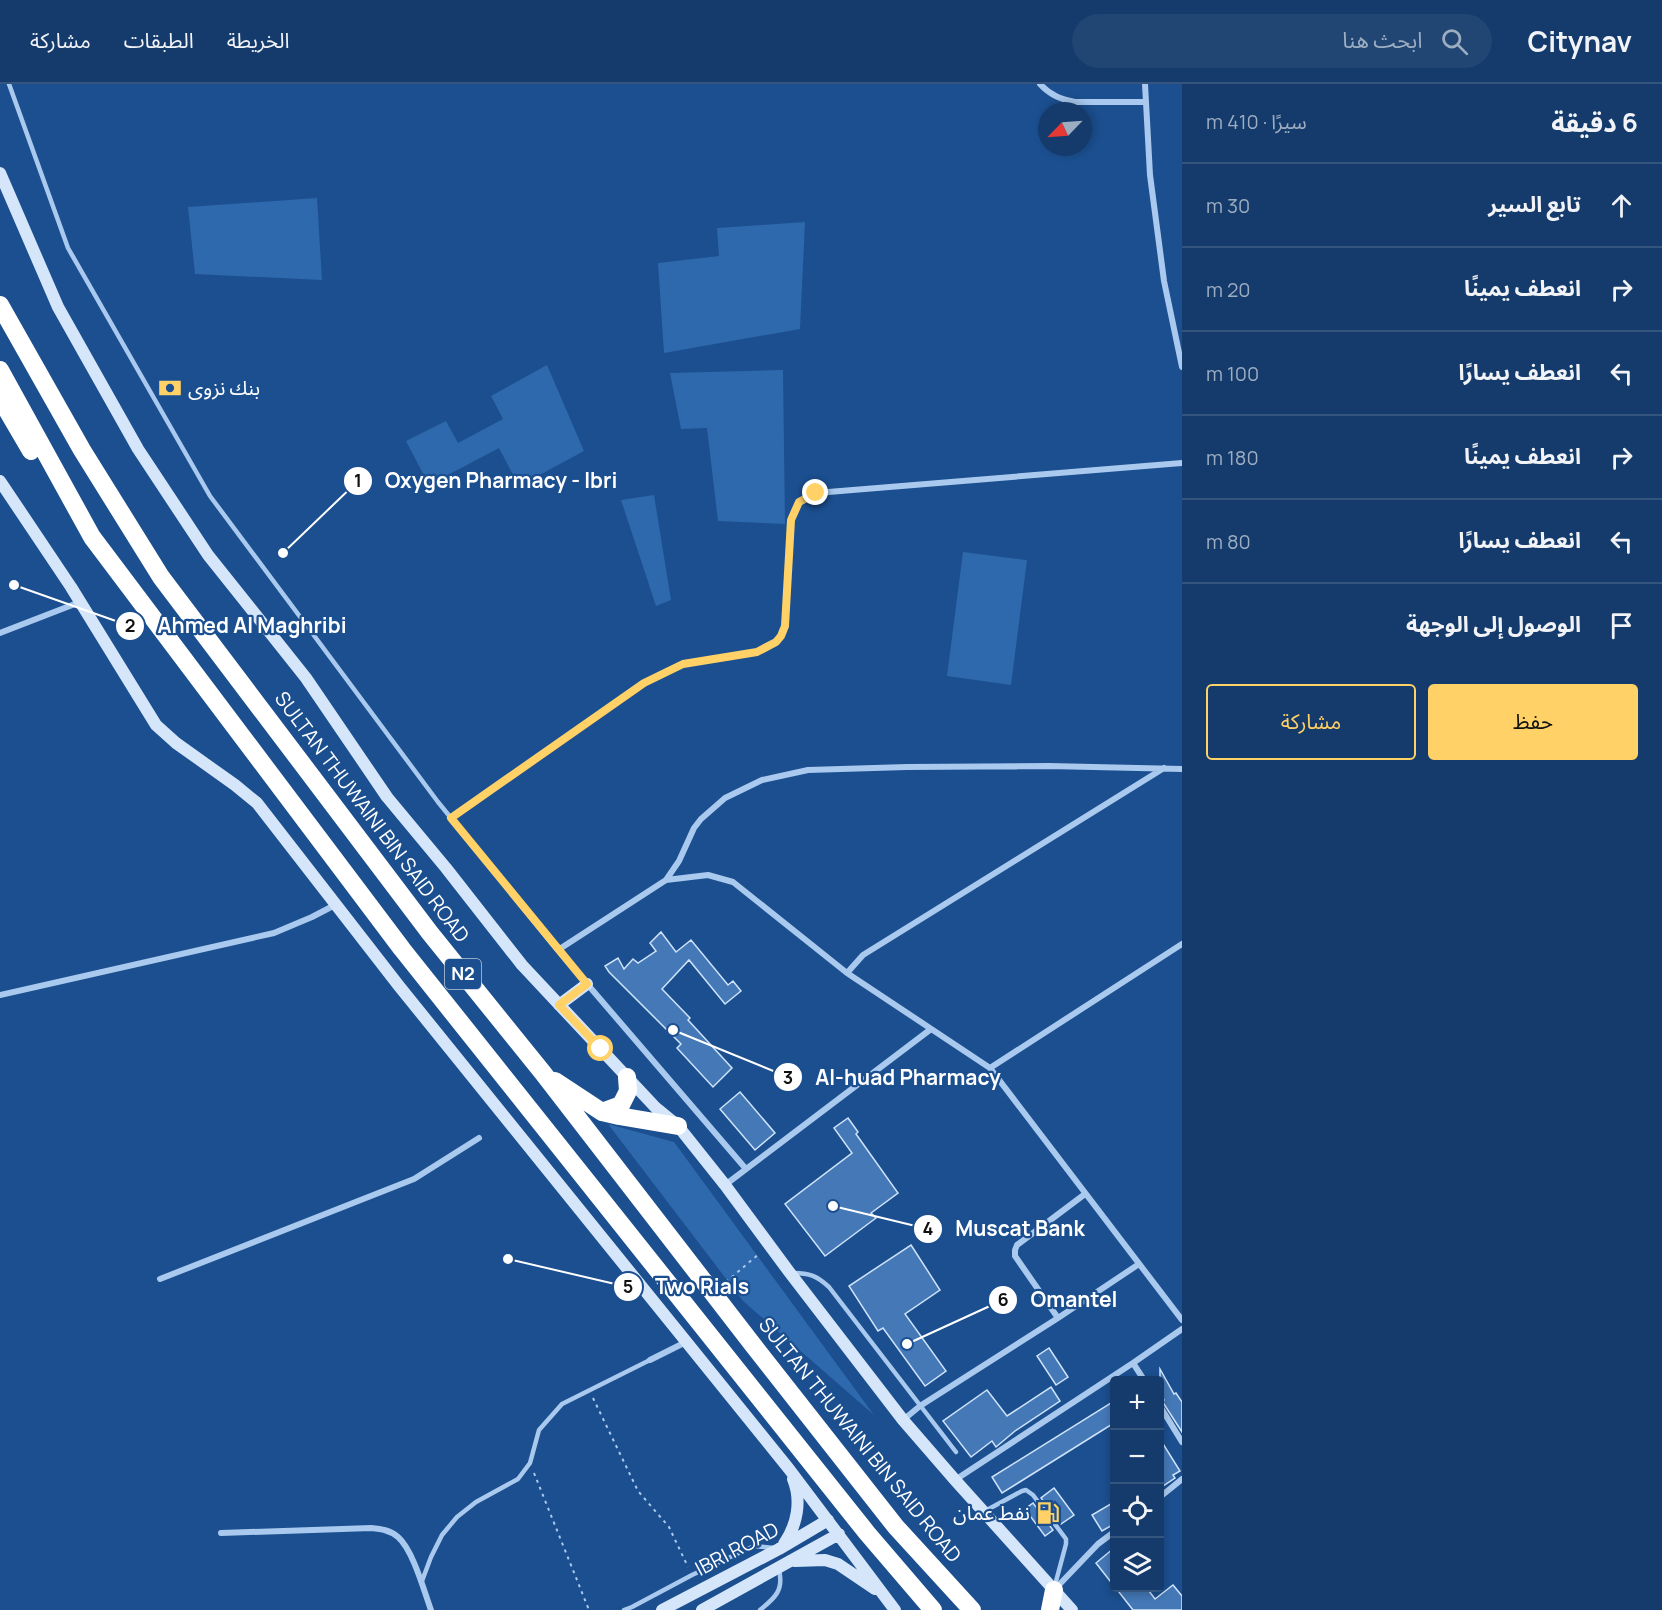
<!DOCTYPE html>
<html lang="ar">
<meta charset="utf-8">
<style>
:root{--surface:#143b6b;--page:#214673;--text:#f1f3f6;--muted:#9dadc1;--line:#33557e;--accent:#ffd166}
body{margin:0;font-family:Manrope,"Noto Sans Arabic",sans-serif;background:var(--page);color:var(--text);direction:rtl}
.controls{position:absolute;right:18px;bottom:18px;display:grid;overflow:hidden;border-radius:6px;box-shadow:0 3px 9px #0003}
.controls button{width:54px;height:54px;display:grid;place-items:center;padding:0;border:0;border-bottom:2px solid var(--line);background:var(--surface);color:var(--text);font:30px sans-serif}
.compass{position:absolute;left:1038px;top:18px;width:54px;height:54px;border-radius:50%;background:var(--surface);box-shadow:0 3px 9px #0003;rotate:245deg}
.stop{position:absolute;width:18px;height:18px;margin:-14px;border:4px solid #ffd166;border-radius:50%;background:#fff}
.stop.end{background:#ffd166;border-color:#fff;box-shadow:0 2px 6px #0008}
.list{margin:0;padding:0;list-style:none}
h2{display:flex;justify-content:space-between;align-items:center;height:78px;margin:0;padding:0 24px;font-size:26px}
h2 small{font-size:20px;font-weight:400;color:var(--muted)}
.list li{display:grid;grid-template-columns:39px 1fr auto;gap:18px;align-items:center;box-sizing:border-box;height:84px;padding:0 24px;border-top:2px solid var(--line)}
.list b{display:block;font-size:22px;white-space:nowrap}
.list em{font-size:20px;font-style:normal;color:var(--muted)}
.actions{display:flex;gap:12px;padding:18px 24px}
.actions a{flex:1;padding:14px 0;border:2px solid var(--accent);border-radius:6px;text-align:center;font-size:21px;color:var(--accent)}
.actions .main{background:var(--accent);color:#111}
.icon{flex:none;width:33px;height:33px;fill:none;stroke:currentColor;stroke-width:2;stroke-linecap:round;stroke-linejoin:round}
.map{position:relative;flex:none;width:1182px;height:1526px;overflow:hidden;direction:ltr}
header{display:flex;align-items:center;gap:36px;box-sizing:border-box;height:84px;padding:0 30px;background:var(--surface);border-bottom:2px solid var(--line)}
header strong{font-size:28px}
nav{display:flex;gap:33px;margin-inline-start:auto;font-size:21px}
.search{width:420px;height:54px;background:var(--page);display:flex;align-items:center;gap:15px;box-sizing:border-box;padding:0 21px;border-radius:33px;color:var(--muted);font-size:22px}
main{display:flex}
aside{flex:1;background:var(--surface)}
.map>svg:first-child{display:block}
.green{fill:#2e69ad}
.building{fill:#4478b7;stroke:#cfe3fa;stroke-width:1.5}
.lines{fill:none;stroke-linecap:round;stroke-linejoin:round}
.path{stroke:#a9c9ee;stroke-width:2;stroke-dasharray:3 4.5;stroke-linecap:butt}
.lane{stroke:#a9c9ee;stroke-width:4.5}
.street{stroke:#a9c9ee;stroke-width:6}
.secondary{stroke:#d6e6fa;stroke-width:12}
.highway{stroke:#fff;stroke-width:18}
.route{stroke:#ffd166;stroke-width:8}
.labels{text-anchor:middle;stroke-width:4.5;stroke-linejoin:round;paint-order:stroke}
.shield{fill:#1b4f8f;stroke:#bbcadd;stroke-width:1.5}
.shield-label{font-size:18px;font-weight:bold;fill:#fff}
.poi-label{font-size:20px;fill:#fff;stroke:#1b4f8f;text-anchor:start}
.street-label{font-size:20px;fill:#fff;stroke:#1b4f8f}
.leader{fill:none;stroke:#fff;stroke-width:2}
.callout-dot{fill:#fff;stroke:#1b4f8f;stroke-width:2}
.mark-label{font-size:18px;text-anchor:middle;font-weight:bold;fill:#111}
.callout-label{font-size:21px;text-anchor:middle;font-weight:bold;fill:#fff;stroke:#1b4f8f;stroke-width:4.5;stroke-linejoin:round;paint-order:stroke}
</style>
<header>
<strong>Citynav</strong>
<div class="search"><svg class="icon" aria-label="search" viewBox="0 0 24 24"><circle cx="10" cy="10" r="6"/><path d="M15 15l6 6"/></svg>ابحث هنا</div>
<nav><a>الخريطة</a><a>الطبقات</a><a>مشاركة</a></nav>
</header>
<main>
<aside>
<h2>6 دقيقة<small>سيرًا · 410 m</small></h2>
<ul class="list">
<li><svg class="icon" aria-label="ahead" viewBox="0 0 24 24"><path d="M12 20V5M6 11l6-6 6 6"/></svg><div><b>تابع السير</b></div><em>30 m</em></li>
<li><svg class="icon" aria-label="right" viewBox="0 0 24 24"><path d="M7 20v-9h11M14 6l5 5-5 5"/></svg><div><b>انعطف يمينًا</b></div><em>20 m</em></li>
<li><svg class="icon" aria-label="left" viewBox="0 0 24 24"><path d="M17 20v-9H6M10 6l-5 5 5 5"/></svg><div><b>انعطف يسارًا</b></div><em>100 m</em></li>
<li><svg class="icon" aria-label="right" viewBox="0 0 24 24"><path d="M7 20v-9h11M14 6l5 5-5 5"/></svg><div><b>انعطف يمينًا</b></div><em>180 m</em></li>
<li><svg class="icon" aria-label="left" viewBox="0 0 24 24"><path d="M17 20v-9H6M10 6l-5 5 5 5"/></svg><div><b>انعطف يسارًا</b></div><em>80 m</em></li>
<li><svg class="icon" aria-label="arrive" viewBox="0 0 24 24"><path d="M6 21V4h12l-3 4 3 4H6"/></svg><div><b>الوصول إلى الوجهة</b></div></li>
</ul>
<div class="actions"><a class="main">حفظ</a><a>مشاركة</a></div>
</aside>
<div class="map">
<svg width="1182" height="1526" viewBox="0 0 1182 1526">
<rect width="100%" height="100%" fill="#1b4f8f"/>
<!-- green -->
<path class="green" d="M 317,114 L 322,196 L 195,190 L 188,123 Z
M 805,138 L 800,245 L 664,269 L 658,179 L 719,172 L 717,144 Z
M 547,281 L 584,367 L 519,402 L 499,364 L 429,401 L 406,357 L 446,337 L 458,359 L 503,335 L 491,312 Z
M 783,286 L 785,440 L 718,437 L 707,344 L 681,345 L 670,289 Z
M 654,411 L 671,516 L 656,522 L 621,416 Z
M 963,468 L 1027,476 L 1011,601 L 947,592 Z
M 608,1040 L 674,1058 L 874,1331 L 743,1217 Z"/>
<!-- building -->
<path class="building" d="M 661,848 L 676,868 L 691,856 L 728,901 L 733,897 L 741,907 L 725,920 L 689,876 L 662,905 L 690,934 L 688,936 L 732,984 L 713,1003 L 677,964 L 681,960 L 609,888 L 605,882 L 618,874 L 624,885 L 633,875 L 638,879 L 656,867 L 650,859 Z
M 740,1008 L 775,1049 L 755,1066 L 720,1025 Z
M 848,1034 L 858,1048 L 856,1050 L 898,1109 L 871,1129 L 876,1134 L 825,1172 L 785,1120 L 852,1069 L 834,1044 Z
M 911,1161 L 940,1206 L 905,1230 L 946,1287 L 925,1302 L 883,1244 L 878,1247 L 849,1202 Z
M 1049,1264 L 1068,1293 L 1056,1301 L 1037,1272 Z
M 1160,1285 L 1174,1310 L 1176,1309 L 1182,1318 L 1182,1348 L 1162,1317 L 1164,1316 L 1160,1309 Z
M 1051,1303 L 1060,1317 L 1015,1347 L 996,1363 L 992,1357 L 971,1373 L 943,1337 L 987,1306 L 1007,1332 Z
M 1114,1317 L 1114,1339 L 1002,1409 L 992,1393 Z
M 1160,1355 L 1180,1387 L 1173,1391 L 1175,1394 L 1160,1404 Z
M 1054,1404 L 1074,1431 L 1061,1440 L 1041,1414 Z
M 1114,1418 L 1114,1440 L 1102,1447 L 1092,1431 Z
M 1033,1419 L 1053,1446 L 1045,1452 L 1025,1425 Z
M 1114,1464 L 1114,1502 L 1096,1479 Z
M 1173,1501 L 1182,1512 L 1182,1526 L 1133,1526 L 1115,1503 L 1146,1503 L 1155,1515 Z"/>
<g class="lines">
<!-- path -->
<path class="path" d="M 726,1198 L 760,1169
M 593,1314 L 638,1407 L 669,1443 L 688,1483
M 534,1389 L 589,1526"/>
<!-- lane -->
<path class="lane" d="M 9,0 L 68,164 L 210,412 L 438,718 L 451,734
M 793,1189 C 810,1189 817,1192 829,1203 L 956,1368
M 985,1427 L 1022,1407 L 1026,1406 L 1033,1411 L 1066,1455 L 1066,1460 L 1055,1501
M 422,1497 L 431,1473 L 442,1451 L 457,1433 L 476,1418 L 518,1395 L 530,1379 L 539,1346 L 562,1320 L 650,1276
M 624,1526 L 632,1523 L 692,1491 L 754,1462 L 774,1464
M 760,1526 C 775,1514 784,1506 779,1486"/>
<!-- street -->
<path class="street" d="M 1040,0 C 1050,11 1060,15 1075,18 L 1146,18
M 1145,0 L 1150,91 L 1164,197 L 1182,283
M 0,549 L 80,518
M 666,796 L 708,791 L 733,798 L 847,889 L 990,984 L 1182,1236
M 558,866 L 666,796 L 679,777 L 694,744 L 701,735 L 725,714 L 762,696 L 808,686 L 907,683 L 1049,682 L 1182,685
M 847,889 L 863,871 L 1164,684
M 0,911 L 274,849 L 312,833 L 335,821
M 990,984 L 1182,860
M 746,1085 L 558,866 L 451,734 L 644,599 L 683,580 L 757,568 L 776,558 L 781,552 L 785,542 L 791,436 L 799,419 L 816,409 L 1182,379
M 725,1101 L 931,945
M 160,1195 L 414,1095 L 479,1054
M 1058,1234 L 1015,1172 L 1015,1166 L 1017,1161 L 1085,1110
M 650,1276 L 686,1258
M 1133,1279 L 1144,1296
M 1160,1322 L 1182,1358
M 903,1336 L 920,1322 L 1058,1234 L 1139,1180
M 955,1396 L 1133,1279 L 1182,1245
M 1160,1413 L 1182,1395
M 221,1449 L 371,1444 C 381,1445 390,1446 398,1453 C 413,1466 424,1507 431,1526
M 1056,1504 L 1098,1460 L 1114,1448"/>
<!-- secondary -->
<path class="secondary" d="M 0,89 L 58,223 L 138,365 L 208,471 L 306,594 L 387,713 L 446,784 L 522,881 L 656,1024 L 678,1042 L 725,1101 L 790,1189 L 903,1336 L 955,1396 L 1072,1526
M 0,397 L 71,503 L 156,641 L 176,659 L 235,701 L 257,719 L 399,902 L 789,1385 L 895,1526
M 559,921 L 587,900
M 784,1460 C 797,1441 802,1417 793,1395
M 795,1477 L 825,1476 L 838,1480 L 875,1505
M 662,1526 L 779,1465 L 828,1436
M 702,1526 L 839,1450"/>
<!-- highway -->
<path class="highway" d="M 0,221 L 82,366 L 161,493 L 430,849 L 543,989 L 753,1261 L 896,1443 L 972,1526
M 0,286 L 92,453 L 402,865 L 867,1449 L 933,1526
M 0,314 L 31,367
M 555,997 L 602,1028 L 619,1032 L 678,1042
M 602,1028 L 621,1021 L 628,1007 L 627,993
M 1050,1526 L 1054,1506"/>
</g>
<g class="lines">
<!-- route -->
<path class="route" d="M 601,965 L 559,921 L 587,900 L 451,734 L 644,599 L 683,580 L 757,568 L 776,558 L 781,552 L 785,542 L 791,436 L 799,418 L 816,409"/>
</g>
<!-- icons -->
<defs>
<g id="bank-bare" transform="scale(1.8)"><path d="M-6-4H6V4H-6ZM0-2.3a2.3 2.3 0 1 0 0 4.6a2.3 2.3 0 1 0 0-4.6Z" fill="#ffd166" stroke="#1b4f8f" stroke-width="2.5" paint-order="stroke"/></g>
<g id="fuel-bare" transform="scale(1.8)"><path d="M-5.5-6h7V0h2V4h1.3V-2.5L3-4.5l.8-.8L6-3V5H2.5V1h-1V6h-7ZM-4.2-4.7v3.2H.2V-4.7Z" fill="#ffd166" stroke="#1b4f8f" stroke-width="2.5" paint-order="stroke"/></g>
</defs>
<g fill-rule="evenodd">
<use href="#bank-bare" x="170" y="304"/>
<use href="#fuel-bare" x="1048" y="1429"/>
</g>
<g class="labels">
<!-- shield labels -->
<rect class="shield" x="445" y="875" width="36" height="30" rx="4.5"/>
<g class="shield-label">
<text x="463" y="896">N2</text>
</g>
<!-- poi labels -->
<g class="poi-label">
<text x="188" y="311">بنك نزوى</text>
<text x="1030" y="1436" text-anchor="end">نفط عمان</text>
</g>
<!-- street labels -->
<g class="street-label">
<text transform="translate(372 733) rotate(53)" y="7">SULTAN THUWAINI BIN SAID ROAD</text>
<text transform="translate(860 1356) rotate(51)" y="7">SULTAN THUWAINI BIN SAID ROAD</text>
<text transform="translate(737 1465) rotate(-28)" y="7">IBRI ROAD</text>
</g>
</g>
<!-- callouts -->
<path class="leader" d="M283 469L358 397M14 501L130 542M673 946L788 993M833 1122L928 1145M508 1175L628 1203M907 1260L1003 1216"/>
<g class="callout-dot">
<circle cx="283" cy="469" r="6"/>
<circle cx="14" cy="501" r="6"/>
<circle cx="673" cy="946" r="6"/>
<circle cx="833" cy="1122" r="6"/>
<circle cx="508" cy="1175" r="6"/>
<circle cx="907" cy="1260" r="6"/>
<circle cx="358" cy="397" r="15"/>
<circle cx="130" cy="542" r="15"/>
<circle cx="788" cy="993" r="15"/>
<circle cx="928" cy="1145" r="15"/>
<circle cx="628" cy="1203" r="15"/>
<circle cx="1003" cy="1216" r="15"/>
</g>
<g class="mark-label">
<text x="358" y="403">1</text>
<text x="130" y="548">2</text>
<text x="788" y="1000">3</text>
<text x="928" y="1151">4</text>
<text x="628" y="1209">5</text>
<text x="1003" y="1222">6</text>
</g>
<g class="callout-label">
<text x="501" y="404">Oxygen Pharmacy - Ibri</text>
<text x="252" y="549">Ahmed Al Maghribi</text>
<text x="908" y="1001">Al-huad Pharmacy</text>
<text x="1020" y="1152">Muscat Bank</text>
<text x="702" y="1210">Two Rials</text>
<text x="1074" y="1223">Omantel</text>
</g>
</svg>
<div class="controls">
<button>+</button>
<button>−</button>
<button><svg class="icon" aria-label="locate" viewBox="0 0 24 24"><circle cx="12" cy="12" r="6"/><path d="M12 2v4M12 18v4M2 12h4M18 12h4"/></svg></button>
<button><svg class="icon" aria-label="layers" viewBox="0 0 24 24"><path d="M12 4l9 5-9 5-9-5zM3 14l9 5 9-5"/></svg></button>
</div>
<svg class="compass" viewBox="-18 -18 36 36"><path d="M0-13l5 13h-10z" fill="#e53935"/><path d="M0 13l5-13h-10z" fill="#9dadc1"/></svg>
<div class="stop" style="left:601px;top:965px"></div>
<div class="stop end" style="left:816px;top:409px"></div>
</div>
</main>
